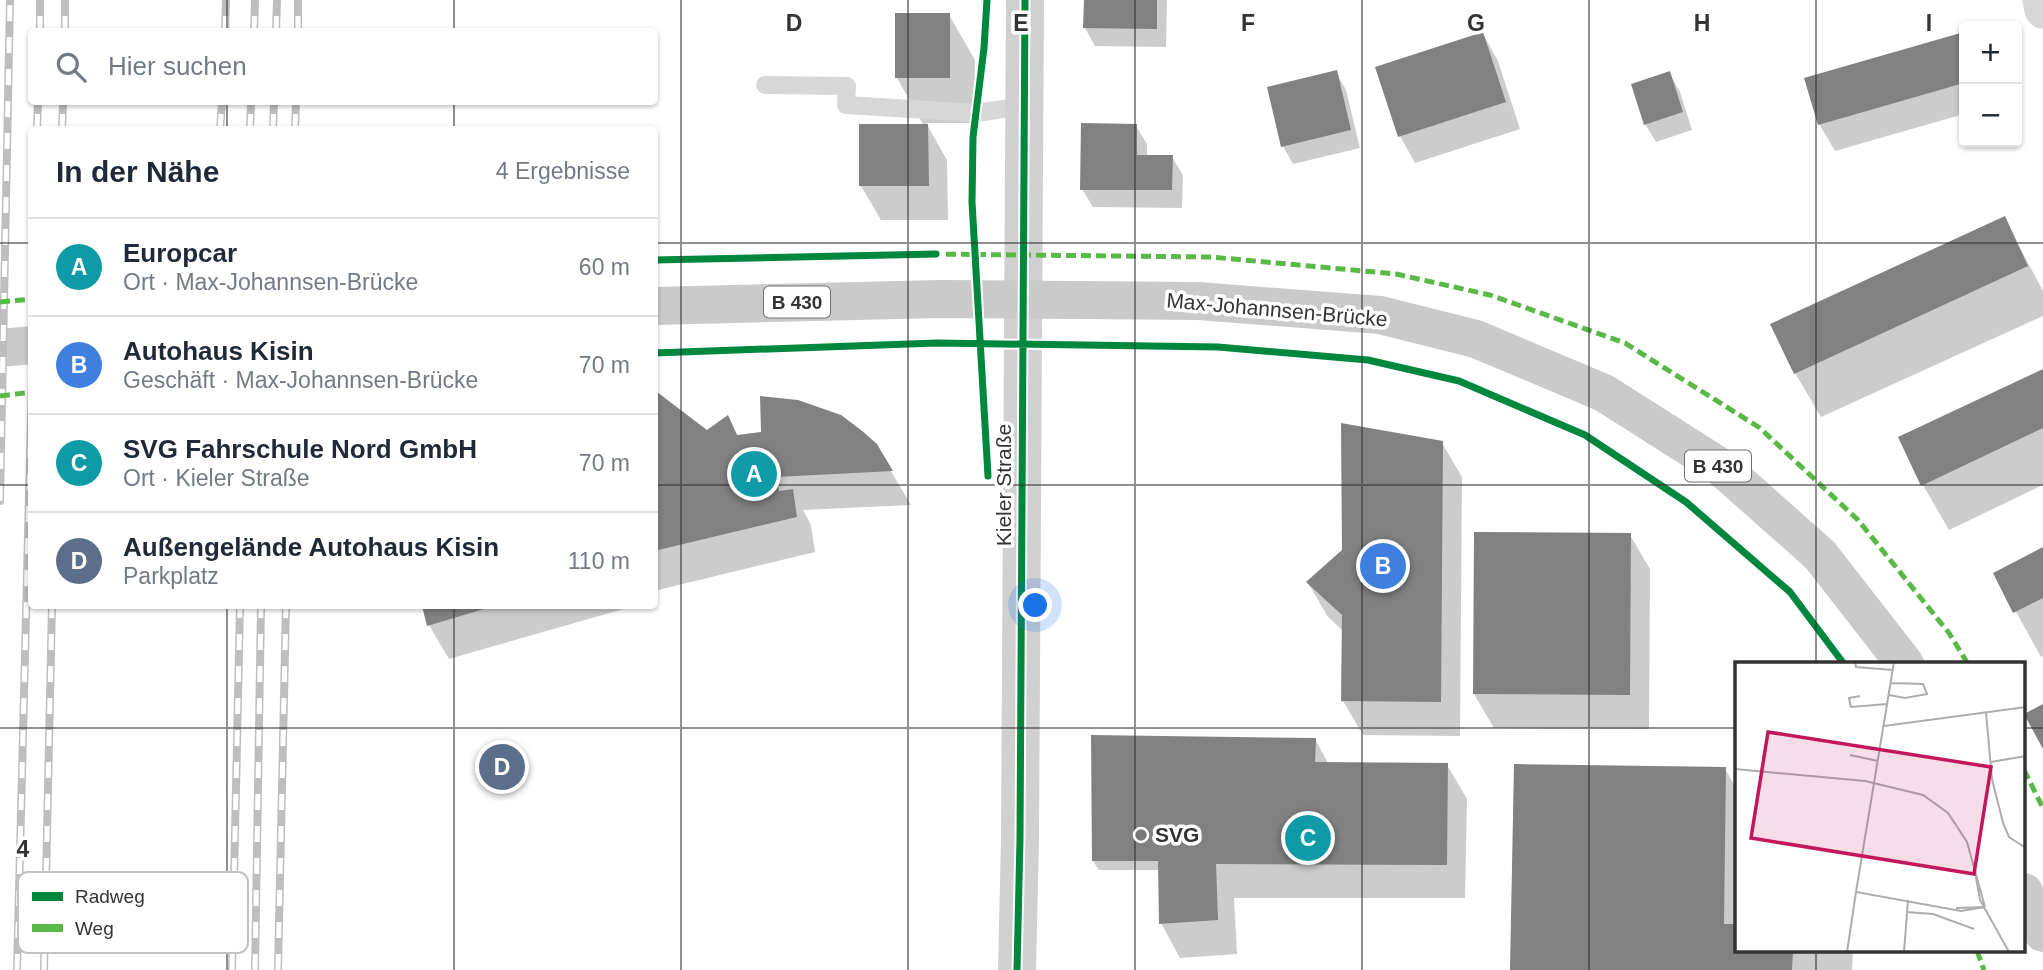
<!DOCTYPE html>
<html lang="de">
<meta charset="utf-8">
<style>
:root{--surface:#fff;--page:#f6f6f7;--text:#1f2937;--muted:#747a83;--line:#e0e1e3;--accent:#111827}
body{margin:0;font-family:Arial,sans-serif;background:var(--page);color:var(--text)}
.controls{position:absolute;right:21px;top:21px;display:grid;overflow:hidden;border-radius:7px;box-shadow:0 2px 5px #0004}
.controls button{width:63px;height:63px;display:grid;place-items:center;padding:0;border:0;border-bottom:2px solid var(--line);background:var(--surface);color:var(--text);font:35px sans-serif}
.you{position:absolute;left:1036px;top:606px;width:24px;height:24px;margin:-18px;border:5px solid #fff;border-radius:50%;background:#1a73e8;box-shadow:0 0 0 10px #1a73e833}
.badge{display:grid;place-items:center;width:46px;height:46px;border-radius:50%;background:var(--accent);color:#fff;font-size:23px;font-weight:700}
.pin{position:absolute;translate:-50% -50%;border:4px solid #fff;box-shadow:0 2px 7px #0006}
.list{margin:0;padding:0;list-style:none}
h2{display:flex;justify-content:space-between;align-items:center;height:91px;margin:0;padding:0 28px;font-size:30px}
h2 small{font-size:23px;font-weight:400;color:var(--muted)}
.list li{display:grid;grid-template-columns:46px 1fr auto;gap:21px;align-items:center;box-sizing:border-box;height:98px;padding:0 28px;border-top:2px solid var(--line)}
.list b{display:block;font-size:26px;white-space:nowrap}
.list p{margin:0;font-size:23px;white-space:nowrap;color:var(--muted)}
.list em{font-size:23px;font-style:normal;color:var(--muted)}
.icon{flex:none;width:38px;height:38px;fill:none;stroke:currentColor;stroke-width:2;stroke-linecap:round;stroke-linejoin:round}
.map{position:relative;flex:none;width:2043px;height:970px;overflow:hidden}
.search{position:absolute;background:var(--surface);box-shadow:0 2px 5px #0004;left:28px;top:28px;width:630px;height:77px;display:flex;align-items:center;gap:18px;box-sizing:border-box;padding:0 24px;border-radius:7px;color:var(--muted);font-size:26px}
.panel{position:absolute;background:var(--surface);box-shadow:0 2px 5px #0004;left:28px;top:126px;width:630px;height:483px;border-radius:7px}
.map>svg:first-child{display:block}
.shadow{fill:#0003}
.building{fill:#818181}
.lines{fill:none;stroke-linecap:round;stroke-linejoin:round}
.lane{stroke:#d7d7d7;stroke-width:18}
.street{stroke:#d7d7d7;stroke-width:37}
.secondary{stroke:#d0d0d0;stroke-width:38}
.primary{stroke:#cacaca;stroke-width:38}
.rail-casing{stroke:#bebebe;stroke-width:8}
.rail{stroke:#fff;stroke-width:5;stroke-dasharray:16;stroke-linecap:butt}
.quiet{stroke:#58b947;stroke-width:5;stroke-dasharray:10 5;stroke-linecap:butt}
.cycleway-casing{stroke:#fff;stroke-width:11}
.cycleway{stroke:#00873e;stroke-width:7}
.grid{fill:none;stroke:#333;stroke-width:2;stroke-opacity:0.55}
.poi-dot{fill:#7a7a7a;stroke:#fff;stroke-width:2.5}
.labels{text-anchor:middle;stroke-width:7;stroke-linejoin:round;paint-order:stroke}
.shield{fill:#fff;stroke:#707070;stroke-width:2}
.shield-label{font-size:19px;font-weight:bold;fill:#333}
.street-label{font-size:21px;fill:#333;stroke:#fff}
.poi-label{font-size:21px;font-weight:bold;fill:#333;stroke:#fff;text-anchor:start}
.inset-road{fill:none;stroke:#adadad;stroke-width:2}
.view{fill:#c2185b;fill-opacity:0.15;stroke:#c2185b;stroke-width:3.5}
.inset-edge{fill:none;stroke:#333;stroke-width:3.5}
.key{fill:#fff;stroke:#c2c2c2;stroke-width:2}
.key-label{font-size:19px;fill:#333}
.grid-label{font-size:23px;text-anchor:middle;font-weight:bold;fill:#333;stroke:#fff;stroke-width:7;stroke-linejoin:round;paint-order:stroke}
</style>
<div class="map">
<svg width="2043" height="970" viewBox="0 0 2043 970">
<rect width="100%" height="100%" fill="#fff"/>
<!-- shadow -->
<path class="shadow" d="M 1085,0 L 1167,0 L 1166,47 L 1095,46 L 1085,28 Z
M 949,15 L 975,60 L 974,123 L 926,123 L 947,160 L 948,220 L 881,220 L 861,186 L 924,126 L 897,78 Z
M 1483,34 L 1498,61 L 1520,129 L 1415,163 L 1400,136 Z
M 1964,34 L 1964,114 L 1835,151 L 1819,124 L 1806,79 Z
M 1336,72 L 1346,90 L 1360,148 L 1293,164 L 1283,146 Z
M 1669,73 L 1680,92 L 1692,130 L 1656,142 L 1645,124 Z
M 1136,126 L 1147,144 L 1147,156 L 1172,157 L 1183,175 L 1182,208 L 1093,207 L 1082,189 Z
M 2004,218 L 2043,291 L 2043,316 L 1821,417 L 1795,373 Z
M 2043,371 L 2043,485 L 1949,530 L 1923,485 Z
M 654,394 L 706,432 L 728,418 L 738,436 L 876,446 L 911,505 L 803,510 L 811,525 L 815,552 L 654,591 Z
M 1442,443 L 1462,477 L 1460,736 L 1363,735 L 1343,701 L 1343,631 L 1328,617 L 1308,583 L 1344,551 Z
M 1630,535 L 1650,569 L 1649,729 L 1494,728 L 1474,694 Z
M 2043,549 L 2043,656 L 2041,657 L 1995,574 Z
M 423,606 L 634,606 L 449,659 L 429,625 Z
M 1315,739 L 1328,763 L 1447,765 L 1467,799 L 1465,898 L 1234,898 L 1237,954 L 1180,958 L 1161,923 L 1160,870 L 1099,870 L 1093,861 Z
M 1725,769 L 1737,789 L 1737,951 L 1853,951 L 1852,970 L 1512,970 Z"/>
<!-- building -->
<path class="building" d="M 1084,0 L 1157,0 L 1157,29 L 1083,28 Z
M 895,13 L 950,13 L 950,78 L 895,78 Z
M 1483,32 L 1506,102 L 1398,137 L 1375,67 Z
M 1964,32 L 1964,83 L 1818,125 L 1804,78 Z
M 1337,70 L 1351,130 L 1281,147 L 1267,87 Z
M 1670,71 L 1683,112 L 1644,125 L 1631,84 Z
M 1081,123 L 1137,124 L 1137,155 L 1173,155 L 1172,190 L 1080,190 Z
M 859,124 L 928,124 L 929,186 L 859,186 Z
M 2005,216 L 2028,266 L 1794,374 L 1770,324 Z
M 2043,369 L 2043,428 L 1921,486 L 1898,437 Z
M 657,392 L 707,430 L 728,415 L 737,435 L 761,432 L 760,396 L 798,400 L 841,415 L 861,430 L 877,444 L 893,471 L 776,477 L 779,491 L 793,489 L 797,517 L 654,551 L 654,393 Z
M 1341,423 L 1443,441 L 1441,702 L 1341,701 L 1342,615 L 1306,582 L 1342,550 Z
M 1474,532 L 1631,533 L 1630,695 L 1473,694 Z
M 2043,547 L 2043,598 L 2013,613 L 1993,573 Z
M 422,606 L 494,606 L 427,626 Z
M 2043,704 L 2043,749 L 2024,714 Z
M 1091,735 L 1316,738 L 1315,762 L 1448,763 L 1447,865 L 1216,864 L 1218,920 L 1159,924 L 1158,861 L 1092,861 Z
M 1514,764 L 1726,767 L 1724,924 L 1737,924 L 1737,951 L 1793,951 L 1792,970 L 1510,970 Z"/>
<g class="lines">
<!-- lane -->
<path class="lane" d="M 765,85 L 847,86 L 846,105 L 976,113 L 1024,106"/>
<!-- street -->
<path class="street" d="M 2041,0 L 2043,10"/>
<!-- secondary -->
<path class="secondary" d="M 1017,970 L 1020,839 L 1025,0"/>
<!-- primary -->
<path class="primary" d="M 654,306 L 940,299 L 1198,301 L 1380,315 L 1476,339 L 1604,393 L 1722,468 L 1820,555 L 1905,664
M 0,348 L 32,345
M 2024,892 L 2043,933"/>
<!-- rail casing -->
<g class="rail-casing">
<path id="rail" d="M 40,32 L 40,0
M 65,32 L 65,0
M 225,32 L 226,0
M 254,32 L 255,0
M 276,32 L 277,0
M 298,32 L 298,0
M 37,130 L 38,102
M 62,130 L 63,102
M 220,130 L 222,102
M 250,130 L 251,102
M 273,130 L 274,102
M 295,130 L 296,102
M 0,501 L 10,0
M 17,970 L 32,379
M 44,970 L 52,606
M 232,970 L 240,606
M 255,970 L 261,606
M 278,970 L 286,606"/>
</g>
<!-- rail -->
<use href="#rail" class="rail"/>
<!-- quiet -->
<path class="quiet" d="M 931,254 L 1211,257 L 1396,274 L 1490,295 L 1625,343 L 1760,428 L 1858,520 L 1949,633 L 1968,664
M 0,302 L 32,299
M 0,396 L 32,392
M 2024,770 L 2043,808
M 1977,951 L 1984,970"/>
<!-- cycleway casing -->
<g class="cycleway-casing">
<path id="cycleway" d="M 987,0 L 984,48 L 973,137 L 972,202 L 988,476
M 654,260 L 936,254
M 654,353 L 937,343 L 1218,347 L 1368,360 L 1459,381 L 1585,435 L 1686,502 L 1790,592 L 1844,664
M 1017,970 L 1020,839 L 1025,0"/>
</g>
<!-- cycleway -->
<use href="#cycleway" class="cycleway"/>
</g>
<!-- grid -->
<path class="grid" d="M 227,0 L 227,32M 454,0 L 454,32M 681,0 L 681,970M 908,0 L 908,970M 1135,0 L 1135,970M 1362,0 L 1362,970M 1589,0 L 1589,970M 1816,0 L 1816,664M 227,102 L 227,130M 454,102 L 454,130M 0,243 L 32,243M 654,243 L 2043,243M 0,485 L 32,485M 654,485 L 2043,485M 227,606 L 227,970M 454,606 L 454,970M 0,728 L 1737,728M 2024,728 L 2043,728M 1816,951 L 1816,970"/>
<!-- markers -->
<circle class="poi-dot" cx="1141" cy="835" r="7"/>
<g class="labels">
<!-- shield labels -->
<g class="shield">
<rect x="764" y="286.5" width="66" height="31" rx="5"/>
<rect x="1685" y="450.5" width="66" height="31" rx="5"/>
</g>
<g class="shield-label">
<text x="797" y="309">B 430</text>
<text x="1718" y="473">B 430</text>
</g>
<!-- street labels -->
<g class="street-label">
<text transform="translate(1277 310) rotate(5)" y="7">Max-Johannsen-Brücke</text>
<text transform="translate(1004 485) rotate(-90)" y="7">Kieler Straße</text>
</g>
<!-- poi labels -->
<g class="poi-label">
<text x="1155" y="842">SVG</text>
</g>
</g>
<!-- overview -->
<g transform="translate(1735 662)">
<rect width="290" height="290" fill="#fff"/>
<path class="inset-road" d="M 120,0 L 121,5 L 158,8M 159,0 L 121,230 L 226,249 L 250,245M 154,33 L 170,36 L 192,32 L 188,22 L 156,21M 125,34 L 114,36 L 116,45 L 152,42M 251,51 L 257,117 L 268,161 L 274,175 L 291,186M 149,64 L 291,45M 115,93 L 143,99M 256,100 L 291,94M 0,107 L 130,119 L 188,133 L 213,151 L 232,180 L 250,245M 240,210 L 245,238 L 274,290M 221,246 L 250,245M 171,250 L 198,252 L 239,267M 112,290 L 121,230M 169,290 L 173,238"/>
<path class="view" d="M 33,70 L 256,105 L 239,212 L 16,176 Z"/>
<rect width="290" height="290" class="inset-edge"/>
</g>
<!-- legend -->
<rect x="18" y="872" width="230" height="81" rx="10" class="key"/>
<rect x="32" y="892" width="31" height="9" fill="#00873e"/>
<rect x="32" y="924" width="31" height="8" fill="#58b947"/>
<g class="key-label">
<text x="75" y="903">Radweg</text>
<text x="75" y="935">Weg</text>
</g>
<g class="grid-label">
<text x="794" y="31">D</text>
<text x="1021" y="31">E</text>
<text x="1248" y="31">F</text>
<text x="1476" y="31">G</text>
<text x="1702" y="31">H</text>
<text x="1929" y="31">I</text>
<text x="23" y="857">4</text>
</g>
</svg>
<div class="controls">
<button>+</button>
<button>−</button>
</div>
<div class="you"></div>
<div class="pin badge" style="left:754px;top:474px;background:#0f9aa8">A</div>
<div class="pin badge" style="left:1383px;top:566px;background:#3f7fe0">B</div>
<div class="pin badge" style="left:1308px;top:838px;background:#0f9aa8">C</div>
<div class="pin badge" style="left:502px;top:767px;background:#5c6f8a">D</div>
<div class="search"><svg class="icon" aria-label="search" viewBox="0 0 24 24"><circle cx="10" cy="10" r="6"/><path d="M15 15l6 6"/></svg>Hier suchen</div>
<section class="panel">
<h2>In der Nähe<small>4 Ergebnisse</small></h2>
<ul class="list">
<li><span class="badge" style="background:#0f9aa8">A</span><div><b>Europcar</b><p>Ort · Max-Johannsen-Brücke</p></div><em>60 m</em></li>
<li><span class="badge" style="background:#3f7fe0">B</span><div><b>Autohaus Kisin</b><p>Geschäft · Max-Johannsen-Brücke</p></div><em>70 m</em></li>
<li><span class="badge" style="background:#0f9aa8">C</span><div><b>SVG Fahrschule Nord GmbH</b><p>Ort · Kieler Straße</p></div><em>70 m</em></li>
<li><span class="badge" style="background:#5c6f8a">D</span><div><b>Außengelände Autohaus Kisin</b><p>Parkplatz</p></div><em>110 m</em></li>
</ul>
</section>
</div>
